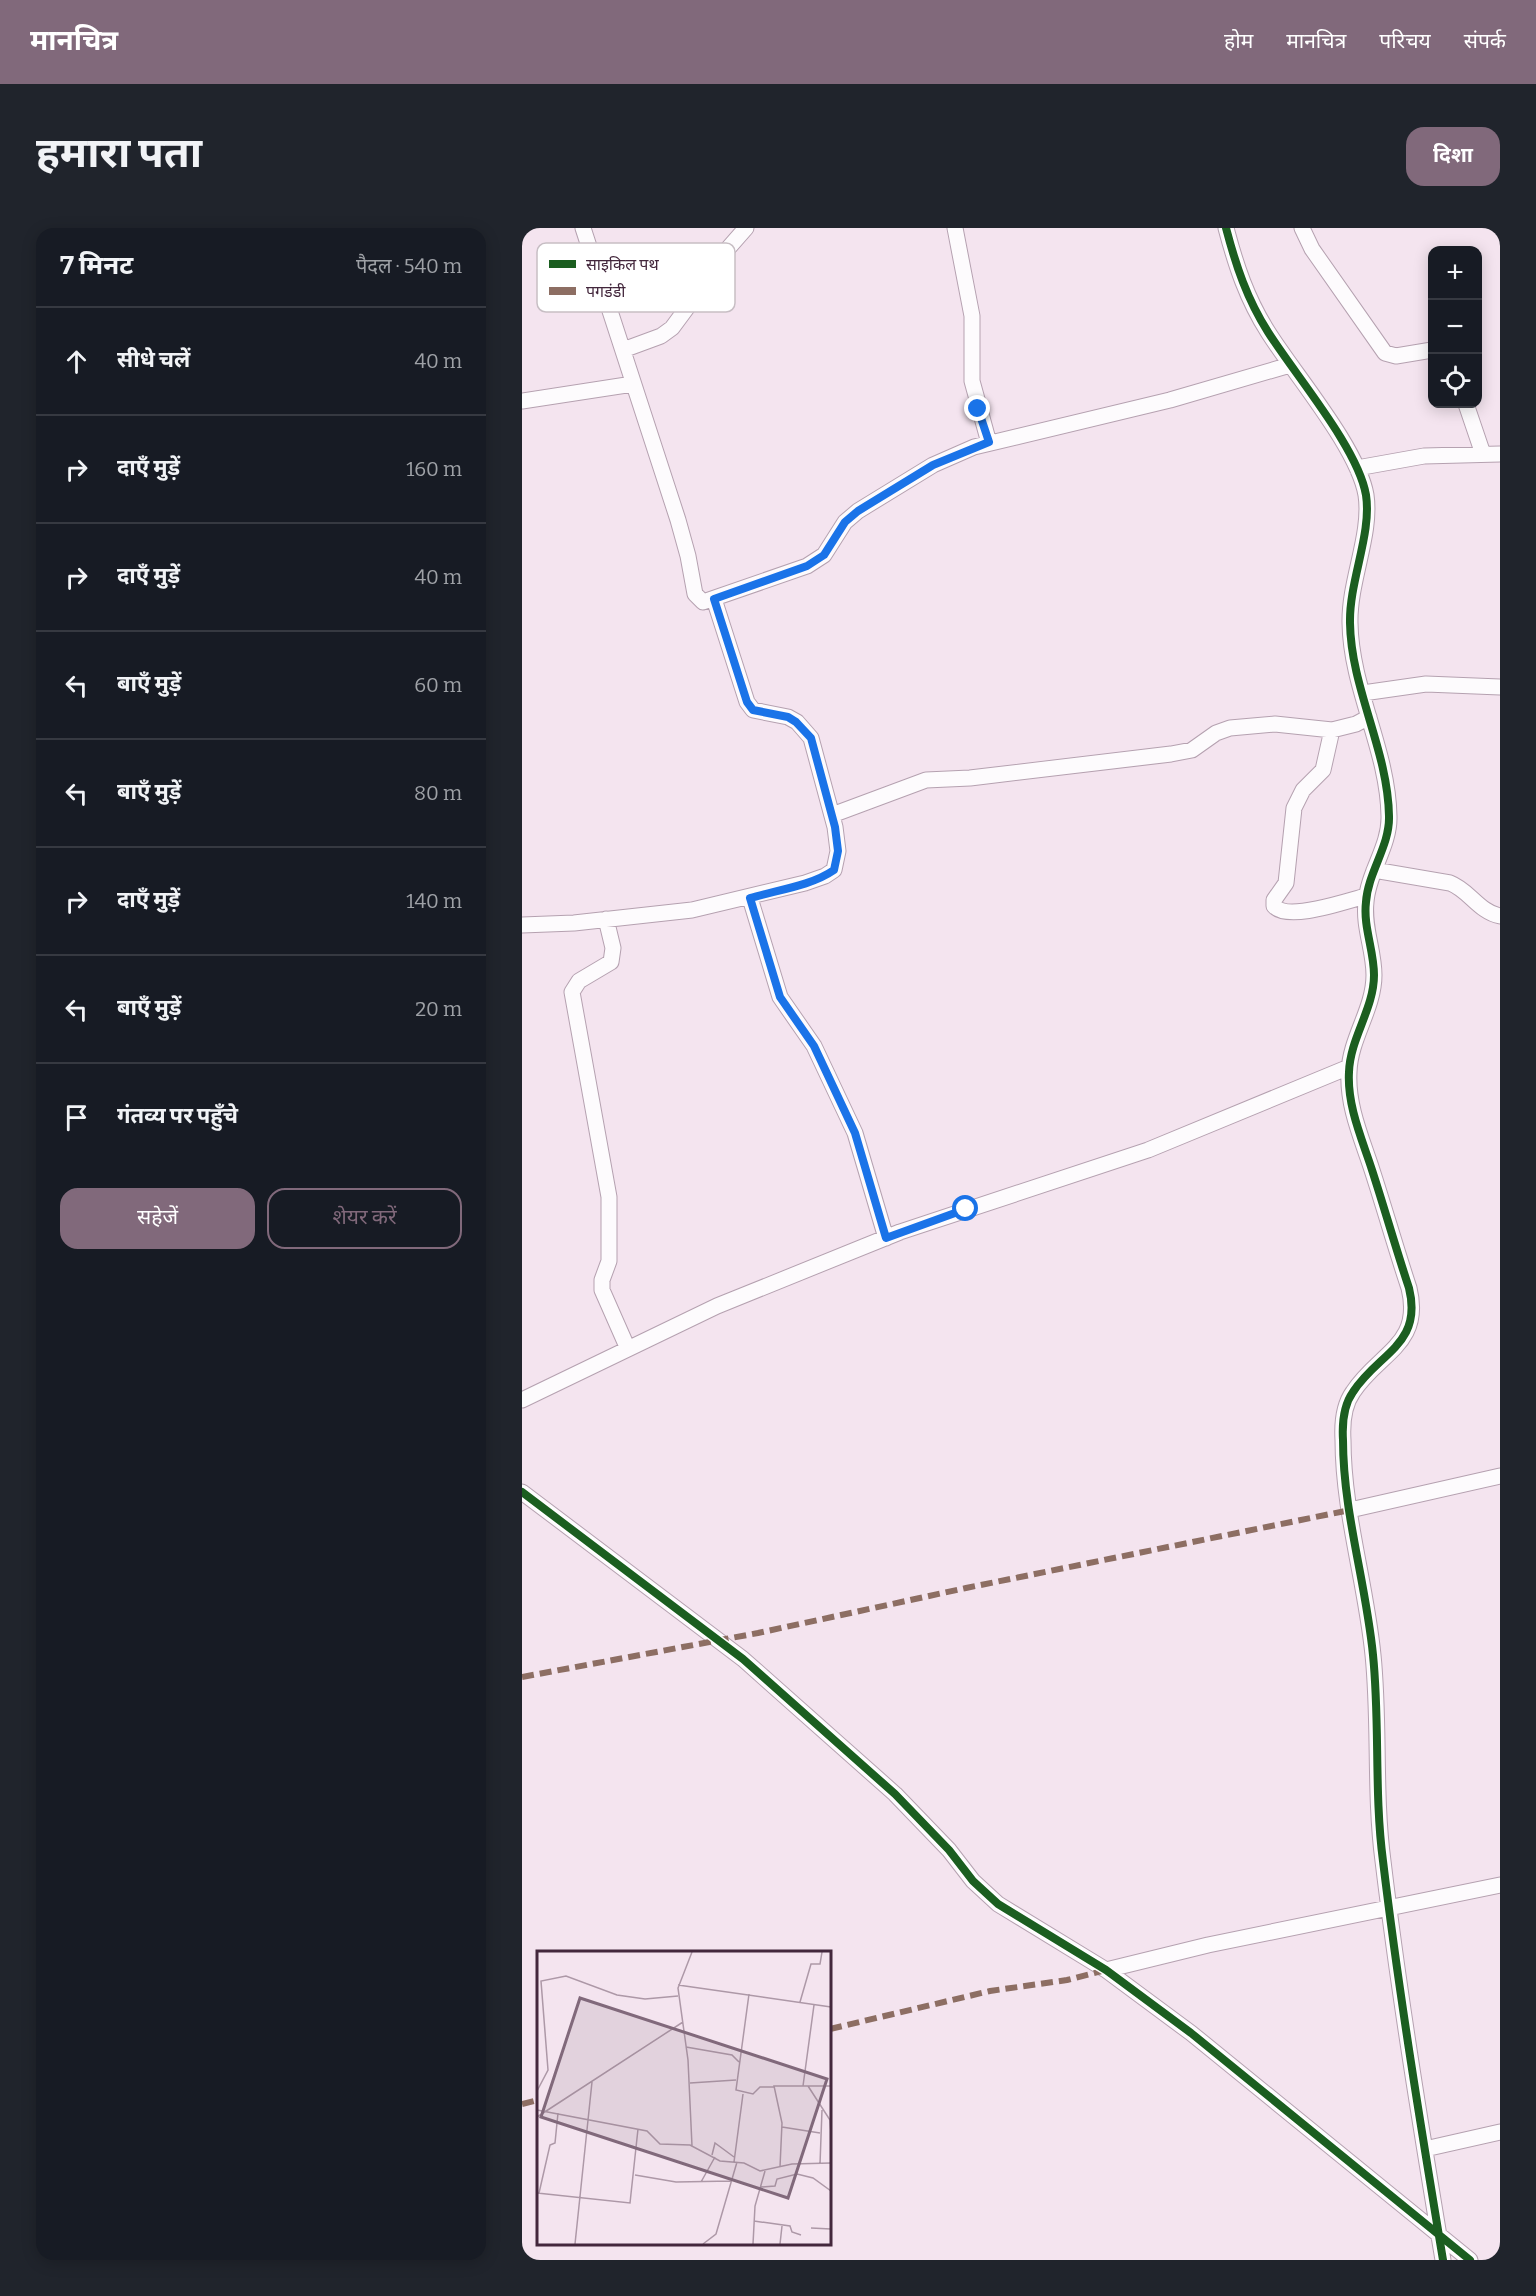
<!DOCTYPE html>
<html lang="hi">
<meta charset="utf-8">
<style>
:root{--surface:#171b24;--page:#20242c;--text:#f1f3f6;--muted:#9ea1a6;--line:#363941;--accent:#81697b}
body{margin:0;font-family:Bitter,"Noto Sans Devanagari",serif;background:var(--page);color:var(--text)}
.controls{position:absolute;right:18px;top:18px;display:grid;overflow:hidden;border-radius:12px;box-shadow:0 3px 15px #0003}
.controls button{width:54px;height:54px;display:grid;place-items:center;padding:0;border:0;border-bottom:2px solid var(--line);background:var(--surface);color:var(--text);font:30px sans-serif}
.stop{position:absolute;width:18px;height:18px;margin:-14px;border:4px solid #1a73e8;border-radius:50%;background:#fff}
.stop.end{background:#1a73e8;border-color:#fff;box-shadow:0 2px 6px #0008}
.list{margin:0;padding:0;list-style:none}
h2{display:flex;justify-content:space-between;align-items:center;height:78px;margin:0;padding:0 24px;font-size:26px}
h2 small{font-size:20px;font-weight:400;color:var(--muted)}
.list li{display:grid;grid-template-columns:39px 1fr auto;gap:18px;align-items:center;box-sizing:border-box;height:108px;padding:0 24px;border-top:2px solid var(--line)}
.list b{display:block;font-size:22px;white-space:nowrap}
.list em{font-size:20px;font-style:normal;color:var(--muted)}
.actions{display:flex;gap:12px;padding:18px 24px}
.actions a{flex:1;padding:14px 0;border:2px solid var(--accent);border-radius:18px;text-align:center;font-size:21px;color:var(--accent)}
.actions .main{background:var(--accent);color:#fff}
.icon{flex:none;width:33px;height:33px;fill:none;stroke:currentColor;stroke-width:2;stroke-linecap:round;stroke-linejoin:round}
.map{position:relative;flex:none;width:978px;height:2032px;overflow:hidden;border-radius:18px}
header{display:flex;align-items:center;gap:36px;box-sizing:border-box;height:84px;padding:0 30px;background:var(--accent);color:#fff}
header strong{font-size:28px}
nav{display:flex;gap:33px;margin-inline-start:auto;font-size:21px}
.intro{display:flex;align-items:center;justify-content:space-between;box-sizing:border-box;height:144px;padding:0 36px}
h1{margin:0;font-size:42px}
.button{padding:15px 27px;border-radius:18px;background:var(--accent);color:#fff;font-size:21px;font-weight:700}
main{display:flex;gap:36px;padding:0 36px}
aside{flex:1;background:var(--surface);border-radius:18px;box-shadow:0 3px 15px #0003}
.map>svg:first-child{display:block}
.lines{fill:none;stroke-linecap:round;stroke-linejoin:round}
.minor-casing{stroke:#b5a1b0;stroke-width:17}
.minor{stroke:#fdfbfd;stroke-width:15}
.quiet{stroke:#8d6e63;stroke-width:6;stroke-dasharray:12 6;stroke-linecap:butt}
.cycleway-casing{stroke:#fff;stroke-width:11}
.cycleway{stroke:#1b5e20;stroke-width:8}
.route{stroke:#1a73e8;stroke-width:8}
.inset-road{fill:none;stroke:#ad98a7;stroke-width:1.5}
.view{fill:#81697b;fill-opacity:0.15;stroke:#81697b;stroke-width:3}
.inset-edge{fill:none;stroke:#43273c;stroke-width:3}
.key{fill:#fff;stroke:#c7bec4;stroke-width:1.5}
.key-label{font-size:16px;fill:#43273c}
</style>
<header>
<strong>मानचित्र</strong>
<nav><a>होम</a><a>मानचित्र</a><a>परिचय</a><a>संपर्क</a></nav>
</header>
<div class="intro"><h1>हमारा पता</h1><a class="button">दिशा</a></div>
<main>
<aside>
<h2>7 मिनट<small>पैदल · 540 m</small></h2>
<ul class="list">
<li><svg class="icon" aria-label="ahead" viewBox="0 0 24 24"><path d="M12 20V5M6 11l6-6 6 6"/></svg><div><b>सीधे चलें</b></div><em>40 m</em></li>
<li><svg class="icon" aria-label="right" viewBox="0 0 24 24"><path d="M7 20v-9h11M14 6l5 5-5 5"/></svg><div><b>दाएँ मुड़ें</b></div><em>160 m</em></li>
<li><svg class="icon" aria-label="right" viewBox="0 0 24 24"><path d="M7 20v-9h11M14 6l5 5-5 5"/></svg><div><b>दाएँ मुड़ें</b></div><em>40 m</em></li>
<li><svg class="icon" aria-label="left" viewBox="0 0 24 24"><path d="M17 20v-9H6M10 6l-5 5 5 5"/></svg><div><b>बाएँ मुड़ें</b></div><em>60 m</em></li>
<li><svg class="icon" aria-label="left" viewBox="0 0 24 24"><path d="M17 20v-9H6M10 6l-5 5 5 5"/></svg><div><b>बाएँ मुड़ें</b></div><em>80 m</em></li>
<li><svg class="icon" aria-label="right" viewBox="0 0 24 24"><path d="M7 20v-9h11M14 6l5 5-5 5"/></svg><div><b>दाएँ मुड़ें</b></div><em>140 m</em></li>
<li><svg class="icon" aria-label="left" viewBox="0 0 24 24"><path d="M17 20v-9H6M10 6l-5 5 5 5"/></svg><div><b>बाएँ मुड़ें</b></div><em>20 m</em></li>
<li><svg class="icon" aria-label="arrive" viewBox="0 0 24 24"><path d="M6 21V4h12l-3 4 3 4H6"/></svg><div><b>गंतव्य पर पहुँचे</b></div></li>
</ul>
<div class="actions"><a class="main">सहेजें</a><a>शेयर करें</a></div>
</aside>
<div class="map">
<svg width="978" height="2032" viewBox="0 0 978 2032">
<rect width="100%" height="100%" fill="#f4e4ef"/>
<g class="lines">
<!-- minor casing -->
<g class="minor-casing">
<path id="minor" d="M 61,0 L 156,292 L 166,328 L 173,366 L 181,374 L 285,338 L 302,327 L 323,294 L 336,283 L 411,237 L 452,219 L 648,172 L 768,137
M 433,0 L 450,88 L 450,153 L 467,215
M 704,0 C 714,38 725,71 746,104 C 773,147 836,220 844,267 C 850,306 827,353 828,395 C 829,461 866,522 867,588 C 868,618 846,644 844,674 C 841,699 852,722 852,747 C 852,781 828,810 827,844 C 825,878 840,911 850,942 C 863,982 874,1021 887,1060 C 901,1117 856,1125 831,1164 C 821,1178 820,1195 821,1212 C 821,1284 844,1355 851,1427 C 858,1495 852,1565 861,1633 C 877,1766 899,1900 921,2032
M 780,0 L 790,21 L 863,125 L 874,128 L 910,122
M 101,122 L 139,108 L 150,100 L 170,73 L 188,41 L 224,0
M 0,173 L 111,156
M 944,176 L 961,226
M 835,240 L 902,228 L 978,226
M 841,465 L 904,456 L 978,459
M 810,502 L 801,542 L 781,562 L 772,580 L 764,655 L 752,672 L 752,678 C 766,694 824,673 844,668
M 310,587 L 404,552 L 448,550 L 649,526 L 670,522 L 694,505 L 708,500 L 753,496 L 810,502 L 834,496 L 847,489
M 852,642 L 928,655 C 947,662 957,684 978,688
M 228,670 L 258,769 L 292,818 L 333,905 L 364,1010
M 84,691 L 91,720 L 89,734 L 57,753 L 50,764 L 87,969 L 87,1033 L 80,1052 L 80,1062 L 106,1121
M 0,697 L 52,695 L 170,682 L 283,655 L 303,648 L 312,642 L 316,623 L 313,599 L 289,510 L 275,494 L 266,489 L 231,482 L 225,474 L 192,371
M 0,1172 L 195,1078 L 378,1004 L 626,922 L 827,839
M 0,1264 L 221,1431 L 373,1566 L 427,1622 L 451,1653 L 476,1676 L 584,1742 L 669,1805 L 948,2032
M 828,1282 L 978,1248
M 584,1742 L 686,1717 L 978,1657
M 903,1921 L 978,1904"/>
</g>
<!-- minor -->
<use href="#minor" class="minor"/>
<!-- quiet -->
<path class="quiet" d="M 0,1449 L 236,1405 L 444,1360 L 828,1282
M 308,1801 L 468,1763 L 545,1752 L 584,1742
M 0,1876 L 16,1872"/>
<!-- cycleway casing -->
<g class="cycleway-casing">
<path id="cycleway" d="M 704,0 C 714,38 725,71 746,104 C 773,147 836,220 844,267 C 850,306 827,353 828,395 C 829,461 866,522 867,588 C 868,618 846,644 844,674 C 841,699 852,722 852,747 C 852,781 828,810 827,844 C 825,878 840,911 850,942 C 863,982 874,1021 887,1060 C 901,1117 856,1125 831,1164 C 821,1178 820,1195 821,1212 C 821,1284 844,1355 851,1427 C 858,1495 852,1565 861,1633 C 877,1766 899,1900 921,2032
M 0,1264 L 221,1431 L 373,1566 L 427,1622 L 451,1653 L 476,1676 L 584,1742 L 669,1805 L 948,2032"/>
</g>
<!-- cycleway -->
<use href="#cycleway" class="cycleway"/>
</g>
<g class="lines">
<!-- route -->
<path class="route" d="M 444,981 L 364,1010 L 333,905 L 292,818 L 258,769 L 228,670 C 255,662 289,658 312,642 L 316,623 L 313,599 L 289,510 L 274,494 L 266,489 L 231,482 L 225,474 L 192,371 L 285,338 L 302,327 L 323,294 L 336,283 L 411,237 L 467,214 L 456,181"/>
</g>
<!-- overview -->
<g transform="translate(15 1723)">
<rect width="294" height="294" fill="#f4e4ef"/>
<path class="inset-road" d="M 155,1 L 141,37 L 151,109 L 155,195M 141,34 L 294,56M 212,43 L 199,139 L 216,143 L 223,136 L 237,136M 263,51 L 274,13 L 283,13 L 285,1M 149,96 L 195,104 L 202,111M 153,132 L 199,129M 266,135 L 277,54M 271,135 L 293,169 L 294,182M 0,140 L 11,119 L 4,30 L 29,25 L 80,44 L 108,48 L 141,45M 0,159 L 110,180 L 123,193 L 153,194 L 183,210 L 207,212 L 223,220 L 255,213 L 294,212M 0,166 L 146,71M 245,176 L 283,182M 175,204 L 178,192 L 197,206M 197,211 L 206,143M 283,213 L 285,159M 243,216 L 245,172 L 237,135 L 294,135M 98,224 L 139,231 L 195,230M 164,231 L 178,206M 224,236 L 238,235 L 240,228 L 260,223 L 276,227 L 294,240M 0,242 L 93,252 L 101,178M 2,242 L 13,194 L 18,192 L 21,162M 217,270 L 253,275 L 255,281 L 264,284M 274,277 L 294,278M 38,293 L 55,131M 166,293 L 179,283 L 200,211M 216,293 L 218,255 L 228,220M 243,293 L 245,275"/>
<path class="view" d="M 43,47 L 290,128 L 251,247 L 4,166 Z"/>
<rect width="294" height="294" class="inset-edge"/>
</g>
<!-- legend -->
<rect x="15" y="15" width="198" height="69" rx="9" class="key"/>
<rect x="27" y="32" width="27" height="8" fill="#1b5e20"/>
<rect x="27" y="59" width="27" height="8" fill="#8d6e63"/>
<g class="key-label">
<text x="64" y="42">साइकिल पथ</text>
<text x="64" y="69">पगडंडी</text>
</g>
</svg>
<div class="controls">
<button>+</button>
<button>−</button>
<button><svg class="icon" aria-label="locate" viewBox="0 0 24 24"><circle cx="12" cy="12" r="6"/><path d="M12 2v4M12 18v4M2 12h4M18 12h4"/></svg></button>
</div>
<div class="stop" style="left:444px;top:981px"></div>
<div class="stop end" style="left:456px;top:181px"></div>
</div>
</main>
